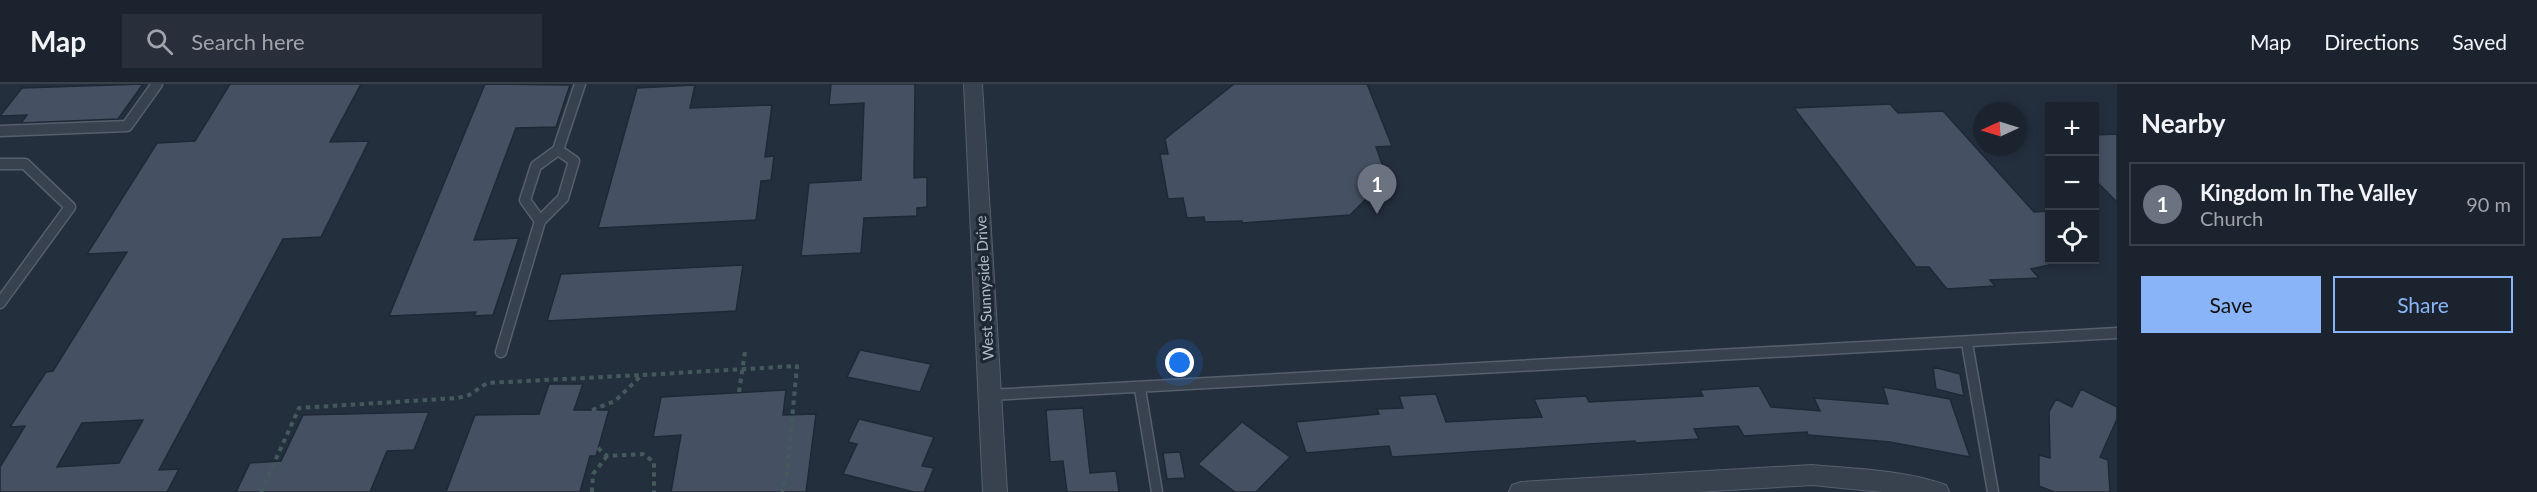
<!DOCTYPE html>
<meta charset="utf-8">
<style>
:root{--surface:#1b232e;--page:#282f3a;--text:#f1f3f6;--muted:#a0a4aa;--line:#39404a;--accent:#8ab4f8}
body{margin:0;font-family:Lato,sans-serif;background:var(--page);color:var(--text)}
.controls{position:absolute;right:18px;top:18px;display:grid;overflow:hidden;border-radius:0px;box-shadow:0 3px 9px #0003}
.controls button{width:54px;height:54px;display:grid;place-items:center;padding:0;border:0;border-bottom:2px solid var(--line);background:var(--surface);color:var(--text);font:30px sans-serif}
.compass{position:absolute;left:1973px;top:18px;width:54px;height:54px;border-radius:50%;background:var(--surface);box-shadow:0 3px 9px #0003;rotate:266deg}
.you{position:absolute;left:1180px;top:279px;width:21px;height:21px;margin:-15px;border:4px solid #fff;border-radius:50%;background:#1a73e8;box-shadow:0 0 0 9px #1a73e833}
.badge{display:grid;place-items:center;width:39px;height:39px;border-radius:50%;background:var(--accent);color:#fff;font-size:20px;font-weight:700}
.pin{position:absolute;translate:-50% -50px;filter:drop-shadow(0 2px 3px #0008)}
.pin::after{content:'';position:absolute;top:32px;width:21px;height:18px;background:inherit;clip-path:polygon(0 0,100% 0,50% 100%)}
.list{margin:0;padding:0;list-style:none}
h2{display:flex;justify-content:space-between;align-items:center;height:78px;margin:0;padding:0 24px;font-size:26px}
h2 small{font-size:20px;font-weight:400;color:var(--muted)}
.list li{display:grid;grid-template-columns:39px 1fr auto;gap:18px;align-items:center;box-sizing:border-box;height:84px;margin:0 12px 12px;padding:0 12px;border:2px solid var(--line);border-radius:0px}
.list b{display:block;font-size:22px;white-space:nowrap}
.list p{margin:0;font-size:20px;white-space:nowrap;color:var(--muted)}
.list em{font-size:20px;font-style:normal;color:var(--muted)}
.actions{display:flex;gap:12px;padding:18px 24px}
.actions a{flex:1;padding:14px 0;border:2px solid var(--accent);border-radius:0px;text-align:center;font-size:21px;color:var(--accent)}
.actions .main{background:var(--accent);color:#111}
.icon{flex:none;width:33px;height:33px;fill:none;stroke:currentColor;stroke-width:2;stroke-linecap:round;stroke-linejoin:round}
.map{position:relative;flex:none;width:2117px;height:408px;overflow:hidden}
header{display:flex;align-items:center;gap:36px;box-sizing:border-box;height:84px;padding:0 30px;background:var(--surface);border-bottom:2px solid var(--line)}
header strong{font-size:28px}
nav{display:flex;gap:33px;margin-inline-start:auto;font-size:21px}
.search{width:420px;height:54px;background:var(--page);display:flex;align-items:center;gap:15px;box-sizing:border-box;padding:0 21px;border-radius:0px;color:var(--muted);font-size:22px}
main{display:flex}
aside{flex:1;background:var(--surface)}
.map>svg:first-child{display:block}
.building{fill:#455162;stroke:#1f2835;stroke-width:1.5;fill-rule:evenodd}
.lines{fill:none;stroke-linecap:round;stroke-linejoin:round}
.lane-casing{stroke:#565f6c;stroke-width:13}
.street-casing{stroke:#565f6c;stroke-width:2}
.path{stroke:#44595c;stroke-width:4;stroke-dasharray:4.5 4.5;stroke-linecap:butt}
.lane{stroke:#38414e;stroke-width:10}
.street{fill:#38414e;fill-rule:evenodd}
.labels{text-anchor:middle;stroke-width:6;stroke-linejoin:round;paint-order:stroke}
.street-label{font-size:15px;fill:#b4bcc9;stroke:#1d2633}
</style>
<header>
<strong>Map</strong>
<div class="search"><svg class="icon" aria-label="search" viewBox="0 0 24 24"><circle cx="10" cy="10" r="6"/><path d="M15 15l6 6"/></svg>Search here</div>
<nav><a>Map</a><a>Directions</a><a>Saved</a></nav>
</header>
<main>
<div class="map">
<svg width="2117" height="408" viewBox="0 0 2117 408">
<rect width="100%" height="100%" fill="#242f3e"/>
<!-- building -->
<path class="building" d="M 143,0 L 118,35 L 21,39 L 27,31 L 0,32 L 22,4 Z
M 230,0 L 361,0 L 330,58 L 369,57 L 321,153 L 283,155 L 159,386 L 179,385 L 167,408 L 0,408 L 0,383 L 25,342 L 10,343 L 46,288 L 53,287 L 127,168 L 87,170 L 157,59 L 195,57 ZM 143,336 L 119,379 L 57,383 L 82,339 Z
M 485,0 L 570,1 L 556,43 L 516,44 L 474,156 L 519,154 L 493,231 L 474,232 L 476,228 L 389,232 Z
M 831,0 L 915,0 L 914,94 L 927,93 L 927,123 L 917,124 L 917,132 L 864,134 L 861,169 L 801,172 L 809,99 L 861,96 L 864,19 L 829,21 Z
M 1234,0 L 1367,0 L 1392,62 L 1376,63 L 1387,94 L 1350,131 L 1242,139 L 1242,137 L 1205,138 L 1204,133 L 1187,134 L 1183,114 L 1168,115 L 1160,70 L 1168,70 L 1165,55 Z
M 695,1 L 690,24 L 772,21 L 765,73 L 774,72 L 771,96 L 761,97 L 756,136 L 598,144 L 637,4 Z
M 1890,20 L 1898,29 L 1943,27 L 2034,128 L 2049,127 L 2049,181 L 2031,185 L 2039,194 L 1990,196 L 1995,202 L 1947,205 L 1929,183 L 1916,183 L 1794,24 Z
M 2117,50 L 2117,118 L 2094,95 L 2094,51 Z
M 743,181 L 736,227 L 547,237 L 561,190 Z
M 860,266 L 931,280 L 920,308 L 847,293 Z
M 1933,283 L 1960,290 L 1964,312 L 1936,305 Z
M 549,300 L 583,300 L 574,326 L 609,326 L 596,372 L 590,372 L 580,408 L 446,408 L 475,331 L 539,330 Z
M 1759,302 L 1771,323 L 1820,327 L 1814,314 L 1888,320 L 1883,303 L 1950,315 L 1970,373 L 1890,358 L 1808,351 L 1807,348 L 1744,352 L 1738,342 L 1694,345 L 1699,355 L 1636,359 L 1635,357 L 1392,373 L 1389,362 L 1306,369 L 1296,338 L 1379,330 L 1377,325 L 1403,324 L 1399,312 L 1436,310 L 1446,338 L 1542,333 L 1534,315 L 1586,312 L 1589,318 L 1703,312 L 1700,306 Z
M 2081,305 L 2117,323 L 2117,335 L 2100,373 L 2108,376 L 2110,408 L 2054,408 L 2039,402 L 2039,371 L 2050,374 L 2049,328 L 2056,315 L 2072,323 Z
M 786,306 L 783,331 L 816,330 L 806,408 L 671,408 L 681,351 L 653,353 L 661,313 Z
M 1083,324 L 1090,389 L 1116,387 L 1119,408 L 1067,408 L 1063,377 L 1050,378 L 1046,326 Z
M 429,328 L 414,366 L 387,367 L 370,408 L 236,408 L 250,379 L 281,377 L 303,331 Z
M 859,335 L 934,353 L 922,382 L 934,384 L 924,408 L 914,408 L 843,390 L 857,360 L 848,358 Z
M 1242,338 L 1290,373 L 1256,408 L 1235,408 L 1198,380 Z
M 1180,368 L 1185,394 L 1167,395 L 1163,369 Z"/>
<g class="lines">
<!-- lane casing -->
<g class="lane-casing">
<path id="lane" d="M 0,47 L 127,42 L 157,0
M 0,80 L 25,80 L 70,123 L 0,219
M 540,137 L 525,116 L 536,82 L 558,66 L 580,0
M 1967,259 L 1993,408
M 501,268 L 540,137 L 563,114 L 574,77 L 558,66
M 1140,305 L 1157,408
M 990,311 L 2117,249"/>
</g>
<!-- street casing -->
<g class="street-casing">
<path id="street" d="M 964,0 L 982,0 L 1007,408 L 983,408 Z
M 1812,381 C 1856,385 1904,386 1946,401 L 1949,408 L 1882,408 L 1812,401 L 1697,408 L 1509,408 L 1512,401 L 1521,398 Z"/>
</g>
<!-- path -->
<path class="path" d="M 739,308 L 745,268
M 592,326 L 615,317 L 642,291 L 797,282 L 787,389 L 782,408
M 598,364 L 607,372 L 643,370 L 654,378 L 654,408
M 261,408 L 299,324 L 458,314 L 469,311 L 487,299 L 642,291
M 592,408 L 593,390 L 607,372"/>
<!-- lane -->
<use href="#lane" class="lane"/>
<!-- street -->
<use href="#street" class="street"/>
</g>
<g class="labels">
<!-- street labels -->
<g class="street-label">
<text transform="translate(985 204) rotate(-93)" y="5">West Sunnyside Drive</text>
</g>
</g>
</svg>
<div class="controls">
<button>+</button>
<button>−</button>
<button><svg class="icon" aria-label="locate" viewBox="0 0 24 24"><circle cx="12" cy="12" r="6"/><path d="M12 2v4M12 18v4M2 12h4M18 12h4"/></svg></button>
</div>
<svg class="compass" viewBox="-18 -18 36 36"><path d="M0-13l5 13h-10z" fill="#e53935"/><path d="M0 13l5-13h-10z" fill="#a0a4aa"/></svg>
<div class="you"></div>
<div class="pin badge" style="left:1377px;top:130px;background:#6b7280">1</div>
</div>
<aside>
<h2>Nearby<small></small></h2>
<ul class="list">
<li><span class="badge" style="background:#6b7280">1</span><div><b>Kingdom In The Valley</b><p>Church</p></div><em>90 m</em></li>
</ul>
<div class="actions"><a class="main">Save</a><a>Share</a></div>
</aside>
</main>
